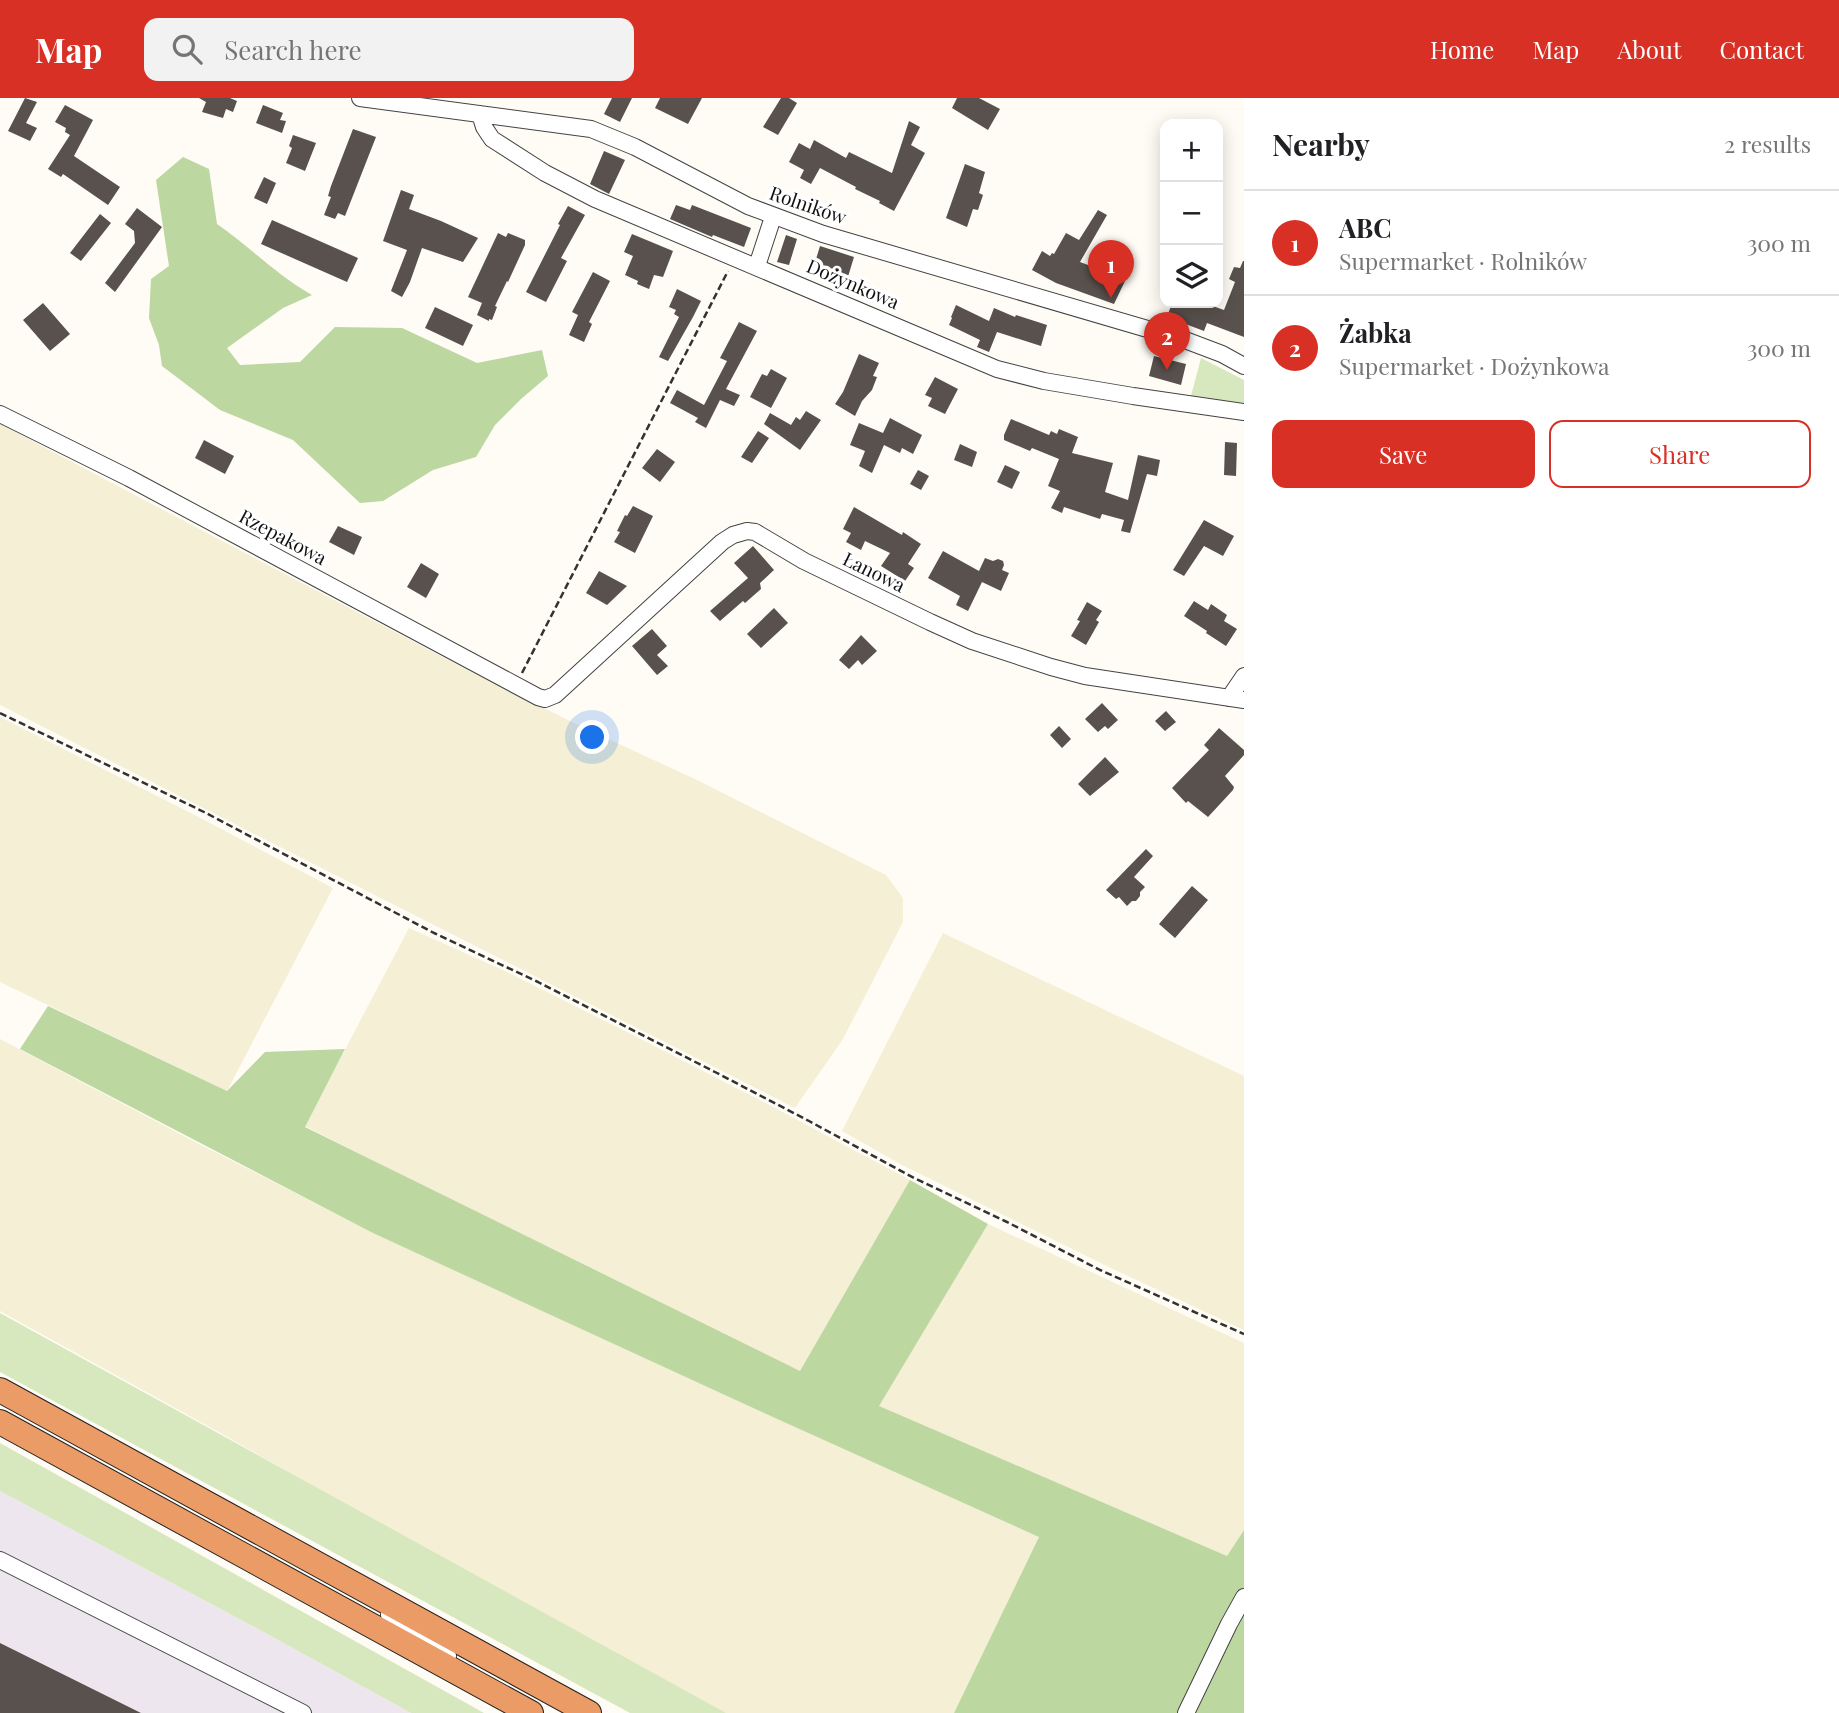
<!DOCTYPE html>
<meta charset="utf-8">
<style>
:root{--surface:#fff;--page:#f2f2f2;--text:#202124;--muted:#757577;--line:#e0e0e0;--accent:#d93025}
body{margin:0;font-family:"Playfair Display",serif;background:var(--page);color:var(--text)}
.controls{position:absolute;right:21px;top:21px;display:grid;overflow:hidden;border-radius:14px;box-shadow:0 4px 18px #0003}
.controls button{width:63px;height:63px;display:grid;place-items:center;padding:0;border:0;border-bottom:2px solid var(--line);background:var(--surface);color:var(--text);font:35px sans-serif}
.you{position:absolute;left:593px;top:640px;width:24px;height:24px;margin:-18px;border:5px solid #fff;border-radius:50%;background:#1a73e8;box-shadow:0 0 0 10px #1a73e833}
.badge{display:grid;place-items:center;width:46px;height:46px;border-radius:50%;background:var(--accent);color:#fff;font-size:23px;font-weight:700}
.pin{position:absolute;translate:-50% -58px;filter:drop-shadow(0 2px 4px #0008)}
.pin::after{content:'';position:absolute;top:37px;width:24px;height:21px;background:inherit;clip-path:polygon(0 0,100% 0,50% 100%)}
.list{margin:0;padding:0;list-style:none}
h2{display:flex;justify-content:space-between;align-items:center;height:91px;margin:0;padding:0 28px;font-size:30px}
h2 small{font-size:23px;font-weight:400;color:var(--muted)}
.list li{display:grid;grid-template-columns:46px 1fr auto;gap:21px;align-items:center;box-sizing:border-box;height:105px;padding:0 28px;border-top:2px solid var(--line)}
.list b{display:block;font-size:26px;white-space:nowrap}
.list p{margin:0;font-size:23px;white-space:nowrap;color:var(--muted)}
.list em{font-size:23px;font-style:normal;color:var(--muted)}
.actions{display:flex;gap:14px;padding:21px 28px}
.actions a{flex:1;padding:16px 0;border:2px solid var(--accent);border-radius:14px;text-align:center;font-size:24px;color:var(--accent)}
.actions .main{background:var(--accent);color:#fff}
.icon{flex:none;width:38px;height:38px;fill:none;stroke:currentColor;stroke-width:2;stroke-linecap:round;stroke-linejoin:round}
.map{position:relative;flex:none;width:1244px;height:1615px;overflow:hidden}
header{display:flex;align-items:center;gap:42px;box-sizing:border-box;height:98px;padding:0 35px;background:var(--accent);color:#fff}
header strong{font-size:33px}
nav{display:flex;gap:38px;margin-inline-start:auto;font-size:24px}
.search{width:490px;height:63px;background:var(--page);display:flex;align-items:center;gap:18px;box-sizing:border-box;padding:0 24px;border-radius:14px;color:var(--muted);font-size:26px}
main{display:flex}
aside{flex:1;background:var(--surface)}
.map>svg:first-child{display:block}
.industrial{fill:#ede6ee}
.farmland{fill:#f4efd5}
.green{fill:#d7e8bf}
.forest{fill:#bcd79f}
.building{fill:#59514d}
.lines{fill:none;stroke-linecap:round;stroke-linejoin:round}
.minor-casing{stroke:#434343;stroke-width:18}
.highway-casing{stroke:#212121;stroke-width:26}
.path{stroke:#323232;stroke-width:2.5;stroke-dasharray:7 3.5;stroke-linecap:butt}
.minor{stroke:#fff;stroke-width:16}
.highway{stroke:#eb9b66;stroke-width:24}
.labels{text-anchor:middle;stroke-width:7;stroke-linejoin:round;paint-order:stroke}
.street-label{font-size:19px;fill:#101010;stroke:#fff}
</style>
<header>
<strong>Map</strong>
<div class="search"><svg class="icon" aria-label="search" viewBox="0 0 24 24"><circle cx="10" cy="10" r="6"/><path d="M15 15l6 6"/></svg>Search here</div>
<nav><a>Home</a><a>Map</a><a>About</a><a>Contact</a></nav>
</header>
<main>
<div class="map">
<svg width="1244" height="1615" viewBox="0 0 1244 1615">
<rect width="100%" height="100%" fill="#fefcf5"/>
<!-- industrial -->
<path class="industrial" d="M 0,1393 L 258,1531 L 411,1615 L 0,1615 Z"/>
<!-- farmland -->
<path class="farmland" d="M 0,326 L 454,565 L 582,629 L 695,681 L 886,777 L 903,800 L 903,824 L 843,941 L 795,1010 L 0,607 Z
M 0,619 L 189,714 L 333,790 L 227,993 L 0,884 Z
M 409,830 L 505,873 L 627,934 L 775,1010 L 910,1082 L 800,1273 L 682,1219 L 305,1028 Z
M 943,835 L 1244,978 L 1244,1232 L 1115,1172 L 902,1067 L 842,1033 Z
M 0,941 L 195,1044 L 374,1135 L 775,1320 L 1039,1439 L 954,1615 L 722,1615 L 509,1500 L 224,1337 L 0,1213 Z
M 988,1126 L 1244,1245 L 1244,1432 L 1227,1458 L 878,1308 Z"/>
<!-- green -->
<path class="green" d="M 1201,260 L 1244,282 L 1244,306 L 1228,305 L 1191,298 Z
M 0,1215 L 726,1615 L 630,1615 L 0,1274 Z
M 0,1345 L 484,1615 L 411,1615 L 258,1531 L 0,1393 Z"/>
<!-- forest -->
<path class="forest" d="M 183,59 L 209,71 L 217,126 C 250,149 278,178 312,197 L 283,210 L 227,250 L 240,267 L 300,264 L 335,229 L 402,230 L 477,265 L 542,252 L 548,278 L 521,301 L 495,327 L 476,359 L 433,372 L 383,403 L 360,405 L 293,342 L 220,312 L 162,268 L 159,247 L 149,220 L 151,181 L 169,168 L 156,82 Z
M 48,908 L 227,993 L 265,954 L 345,951 L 305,1029 L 800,1273 L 910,1082 L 988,1126 L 879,1308 L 1227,1458 L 1244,1432 L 1244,1615 L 954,1615 L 1039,1439 L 775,1320 L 373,1135 L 20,951 Z"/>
<!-- building -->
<path class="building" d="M 25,0 L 37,4 L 26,25 L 37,30 L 30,43 L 8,33 Z
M 199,0 L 230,0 L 237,3 L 233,14 L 226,11 L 223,20 L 202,14 L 206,4 Z
M 612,0 L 632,0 L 620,24 L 604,16 Z
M 660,0 L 702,0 L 688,26 L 655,10 Z
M 781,0 L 789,0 L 797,5 L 778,37 L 763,29 Z
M 957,0 L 979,0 L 1000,11 L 988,32 L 952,10 Z
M 65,7 L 93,22 L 74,58 L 120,89 L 108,107 L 63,76 L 61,79 L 48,71 L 70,37 L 65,34 L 66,30 L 55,24 Z
M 263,7 L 283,15 L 280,22 L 286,23 L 282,35 L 256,25 Z
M 909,23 L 920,29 L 911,47 L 925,55 L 894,113 L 879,105 L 880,103 L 855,91 L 856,89 L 820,70 L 811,86 L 800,80 L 804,72 L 789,64 L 799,45 L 810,51 L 814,42 L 846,60 L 849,54 L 892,75 Z
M 353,31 L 376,39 L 345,118 L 338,115 L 335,121 L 324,117 L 331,99 L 328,98 L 331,88 Z
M 293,37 L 316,45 L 305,73 L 286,65 L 292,50 L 289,48 Z
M 604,53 L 625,62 L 609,96 L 590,86 Z
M 965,66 L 985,74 L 979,95 L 983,97 L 978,112 L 973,111 L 967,129 L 946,120 Z
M 264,79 L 276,85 L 267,106 L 254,100 Z
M 401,92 L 414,97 L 409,111 L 441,123 L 478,140 L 463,164 L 422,150 L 410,184 L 402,199 L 391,193 L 407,152 L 383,143 Z
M 676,107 L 690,112 L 692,107 L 751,130 L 744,149 L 713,137 L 712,139 L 670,121 Z
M 568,108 L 585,117 L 561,160 L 567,163 L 546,204 L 526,194 L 560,127 L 558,126 Z
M 137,110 L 162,129 L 115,194 L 105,185 L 135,145 L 134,133 L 125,126 Z
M 1098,112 L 1107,117 L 1080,164 L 1099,171 L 1098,174 L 1125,183 L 1114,206 L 1056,185 L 1032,172 L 1042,153 L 1050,158 L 1052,155 L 1054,156 L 1066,135 L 1079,142 Z
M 100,116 L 111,125 L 81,163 L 70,155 Z
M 272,122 L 358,160 L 347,184 L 261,146 Z
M 498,135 L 506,139 L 508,135 L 525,142 L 525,147 L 508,184 L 507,183 L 495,208 L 497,209 L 492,222 L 489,221 L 489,223 L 477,217 L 482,205 L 468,199 Z
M 632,136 L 673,153 L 663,179 L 654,177 L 649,191 L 637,186 L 638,183 L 625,177 L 633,158 L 624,154 Z
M 786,137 L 797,141 L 789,167 L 777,164 Z
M 820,148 L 854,159 L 847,182 L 813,171 Z
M 1243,163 L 1244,163 L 1244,239 L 1207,225 L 1204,233 L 1167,219 L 1172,205 L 1204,205 L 1224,212 L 1235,184 L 1229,181 L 1234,169 L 1240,170 Z
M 593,174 L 610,183 L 589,224 L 592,226 L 584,244 L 569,237 L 578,217 L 572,214 Z
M 677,191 L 701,203 L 693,219 L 668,263 L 659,259 L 679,219 L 674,216 L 676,212 L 669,209 Z
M 43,205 L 70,236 L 50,253 L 23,222 Z
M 956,207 L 989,223 L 994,210 L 1015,219 L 1016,217 L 1047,227 L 1041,248 L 997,234 L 989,254 L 977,249 L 980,242 L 949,227 L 952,220 L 951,219 Z
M 435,209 L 473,227 L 463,248 L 425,230 Z
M 739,224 L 757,233 L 726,291 L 740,297 L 734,308 L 720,302 L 706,330 L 695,324 L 698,320 L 670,305 L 677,292 L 704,307 L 727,263 L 720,260 Z
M 859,256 L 879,265 L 873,278 L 877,279 L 872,292 L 862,303 L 855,318 L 835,306 L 843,294 Z
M 1154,258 L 1186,266 L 1181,287 L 1149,278 Z
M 771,271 L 787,280 L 771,310 L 750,299 L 762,276 L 767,278 Z
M 935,279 L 958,291 L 945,316 L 928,308 L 932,300 L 925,297 Z
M 806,313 L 821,322 L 800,352 L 764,326 L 770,315 L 791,327 L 796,319 L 800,322 Z
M 890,320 L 922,337 L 913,356 L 902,350 L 900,355 L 884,347 L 872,375 L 859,368 L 865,353 L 850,347 L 859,325 L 883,335 Z
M 1011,321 L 1049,337 L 1051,333 L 1057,336 L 1059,331 L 1078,339 L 1072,355 L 1113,365 L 1105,394 L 1128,402 L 1138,357 L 1160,362 L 1157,378 L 1147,376 L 1130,435 L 1121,433 L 1124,422 L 1102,416 L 1100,421 L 1064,409 L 1062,415 L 1051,410 L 1060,393 L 1048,388 L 1059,361 L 1032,350 L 1030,353 L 1004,342 L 1004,337 Z
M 758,333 L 769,340 L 752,365 L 741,359 Z
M 204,342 L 234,358 L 225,376 L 195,360 Z
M 1225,344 L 1237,345 L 1236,378 L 1224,377 Z
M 960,346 L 977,354 L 972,369 L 954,362 Z
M 657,351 L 675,364 L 660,384 L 642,370 Z
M 1005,367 L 1020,374 L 1012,391 L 997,384 Z
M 918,372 L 929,378 L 921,392 L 910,386 Z
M 633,408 L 653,418 L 635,455 L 614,444 L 620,434 L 617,433 L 625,417 L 627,418 Z
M 854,409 L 902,437 L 903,434 L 921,446 L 908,466 L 914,470 L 905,483 L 881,468 L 890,455 L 865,443 L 861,452 L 846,444 L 851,435 L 843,431 Z
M 1204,422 L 1234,438 L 1223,458 L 1204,448 L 1184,478 L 1173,472 Z
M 338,428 L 362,439 L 354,457 L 329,444 Z
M 753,448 L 774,472 L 760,485 L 761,491 L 745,505 L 743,503 L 720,523 L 710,513 L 748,480 L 734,465 Z
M 943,453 L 979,473 L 985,460 L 993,463 L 998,461 L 1003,463 L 1004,467 L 1002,472 L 1009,475 L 1001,493 L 982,484 L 968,513 L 956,507 L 960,498 L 928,480 Z
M 421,465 L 439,476 L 426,500 L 407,489 Z
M 599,473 L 627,488 L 607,507 L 586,495 Z
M 1194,503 L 1208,512 L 1211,506 L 1227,517 L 1224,523 L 1237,531 L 1226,548 L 1206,535 L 1207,533 L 1184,518 Z
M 1087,504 L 1102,513 L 1096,522 L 1099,524 L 1086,547 L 1071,538 L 1080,523 L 1077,522 Z
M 774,510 L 788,525 L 761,550 L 747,536 Z
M 652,531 L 667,548 L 657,557 L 668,568 L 657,577 L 632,548 Z
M 861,537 L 877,553 L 862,567 L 858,562 L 849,571 L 839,562 Z
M 1102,605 L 1118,622 L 1108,631 L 1105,628 L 1098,634 L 1085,621 Z
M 1166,613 L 1176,624 L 1165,633 L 1155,623 Z
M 1059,628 L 1071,641 L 1062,650 L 1050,637 Z
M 1219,630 L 1244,652 L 1244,657 L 1225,678 L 1234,689 L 1233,692 L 1208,719 L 1188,703 L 1186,705 L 1172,690 L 1209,652 L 1204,647 Z
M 1105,659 L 1119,674 L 1090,698 L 1078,686 Z
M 1146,751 L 1153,758 L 1134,779 L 1145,789 L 1140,794 L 1140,798 L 1136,803 L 1132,803 L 1127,808 L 1119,799 L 1116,801 L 1106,792 Z
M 1192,788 L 1208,802 L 1175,840 L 1159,826 Z
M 0,1545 L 141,1615 L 0,1615 Z"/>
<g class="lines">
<!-- minor casing -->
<g class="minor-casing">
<path id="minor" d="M 360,0 L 591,31 L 635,49 L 748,108 L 823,136 L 1185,242 L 1222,256 L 1244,268
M 480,16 L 484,29 L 492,41 L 545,75 L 595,101 L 997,271 L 1044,283 L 1133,298 L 1244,314
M 757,168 L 773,119
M 0,316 L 129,380 L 538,599 L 545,601 L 555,597 L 722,444 L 733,437 L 747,433 L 755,434 L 804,463 L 930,524 L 972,543 L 1051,569 L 1085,578 L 1244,602
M 1229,600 L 1244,578
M 0,1462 L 303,1615
M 389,1517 L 448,1558
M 1186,1615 L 1229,1526 L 1244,1499"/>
</g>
<!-- highway casing -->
<g class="highway-casing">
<path id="highway" d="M 0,1292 L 589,1615
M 0,1324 L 531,1615"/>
</g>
<!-- path -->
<path class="path" d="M 522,575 L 728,173
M 0,615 L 204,714 L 434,835 L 538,884 L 715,974 L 809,1023 L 914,1080 L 1007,1124 L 1100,1172 L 1244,1236"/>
<!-- minor -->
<use href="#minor" class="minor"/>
<!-- highway -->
<use href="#highway" class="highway"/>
</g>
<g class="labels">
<!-- street labels -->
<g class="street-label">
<text transform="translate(808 107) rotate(19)" y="7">Rolników</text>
<text transform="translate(853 186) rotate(23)" y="7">Dożynkowa</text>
<text transform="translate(283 439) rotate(28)" y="7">Rzepakowa</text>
<text transform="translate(874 474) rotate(26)" y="7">Łanowa</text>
</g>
</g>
</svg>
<div class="controls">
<button>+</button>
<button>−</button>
<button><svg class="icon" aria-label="layers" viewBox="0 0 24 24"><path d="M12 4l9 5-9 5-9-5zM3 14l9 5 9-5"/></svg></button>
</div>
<div class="you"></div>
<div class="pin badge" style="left:1111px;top:200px">1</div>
<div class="pin badge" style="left:1167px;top:272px">2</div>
</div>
<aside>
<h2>Nearby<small>2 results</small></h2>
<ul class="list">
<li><span class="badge">1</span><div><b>ABC</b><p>Supermarket · Rolników</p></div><em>300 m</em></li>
<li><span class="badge">2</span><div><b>Żabka</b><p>Supermarket · Dożynkowa</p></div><em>300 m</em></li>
</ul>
<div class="actions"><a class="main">Save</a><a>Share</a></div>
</aside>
</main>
